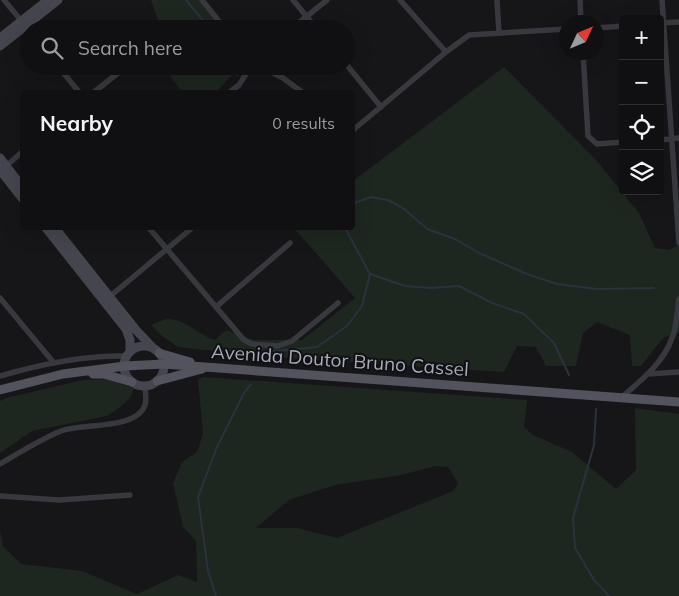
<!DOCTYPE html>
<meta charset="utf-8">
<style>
:root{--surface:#101012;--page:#19191b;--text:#f1f3f6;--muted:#9c9d9f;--line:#303032}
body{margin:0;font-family:Mulish,sans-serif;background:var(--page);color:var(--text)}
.controls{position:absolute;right:15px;top:15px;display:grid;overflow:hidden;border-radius:5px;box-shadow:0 5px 20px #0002}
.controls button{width:45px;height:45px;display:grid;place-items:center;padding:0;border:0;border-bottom:1px solid var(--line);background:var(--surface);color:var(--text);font:25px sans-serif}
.compass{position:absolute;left:559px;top:15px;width:45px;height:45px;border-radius:50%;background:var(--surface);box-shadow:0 5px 20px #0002;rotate:46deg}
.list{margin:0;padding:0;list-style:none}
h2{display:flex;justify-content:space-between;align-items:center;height:65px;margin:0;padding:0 20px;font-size:21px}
h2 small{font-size:16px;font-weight:400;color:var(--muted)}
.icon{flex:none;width:28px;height:28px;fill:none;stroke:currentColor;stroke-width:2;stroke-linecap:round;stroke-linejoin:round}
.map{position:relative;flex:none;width:679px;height:596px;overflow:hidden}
.search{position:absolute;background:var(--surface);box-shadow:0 5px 20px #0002;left:20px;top:20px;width:335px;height:55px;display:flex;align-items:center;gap:12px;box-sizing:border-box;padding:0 18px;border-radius:28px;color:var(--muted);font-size:19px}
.panel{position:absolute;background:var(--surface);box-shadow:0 5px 20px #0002;left:20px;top:90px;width:335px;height:140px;border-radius:5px}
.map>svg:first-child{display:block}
.green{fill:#1d261f;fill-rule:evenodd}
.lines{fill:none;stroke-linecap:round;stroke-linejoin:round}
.stream{stroke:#2a323d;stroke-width:2}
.street{stroke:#38383f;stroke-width:5.5}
.secondary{stroke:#44454e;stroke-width:9}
.primary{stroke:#52535d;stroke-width:9}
.labels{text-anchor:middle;stroke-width:4;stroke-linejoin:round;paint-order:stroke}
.street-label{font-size:19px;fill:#a6aab9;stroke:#111113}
</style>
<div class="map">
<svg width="679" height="596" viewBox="0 0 679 596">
<rect width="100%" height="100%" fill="#161618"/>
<!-- green -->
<path class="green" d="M 151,0 L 203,0 L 222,29 L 161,29 Z
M 163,66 L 241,66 L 216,92 L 182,92 Z
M 504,67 L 597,161 L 639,213 L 655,248 L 669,250 L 679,245 L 679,333 L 663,338 L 641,366 L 632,366 L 630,335 L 597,322 L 583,333 L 576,366 L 546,366 L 536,347 L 517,346 L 504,372 L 301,359 L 196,349 L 178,347 L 162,336 L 151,325 C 156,323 162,320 167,319 C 185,318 198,335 215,340 L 226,330 L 253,340 L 302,340 L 355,298 L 294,228 L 352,228 L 353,181 Z
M 203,377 L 527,400 L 524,427 L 533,435 L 572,452 L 616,489 L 636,470 L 635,408 L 679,414 L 679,596 L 0,596 L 0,531 L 3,546 L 21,564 L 82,571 L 137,594 L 178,575 L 197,582 L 196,541 L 183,527 L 173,483 L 182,462 L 197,452 L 203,434 L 198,380 ZM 436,466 L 448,467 L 458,483 L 453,491 L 337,538 L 297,528 L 256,528 L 289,500 L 335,485 L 401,475 Z
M 107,379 L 134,388 L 130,398 L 119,408 L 107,416 L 32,431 L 0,453 L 0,401 L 6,398 L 83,380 Z"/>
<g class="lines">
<!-- stream -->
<path class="stream" d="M 186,0 L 210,29
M 235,66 L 237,75
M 247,92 L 248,92
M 352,204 L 371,197 L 388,200 L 403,208 L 427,229 L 455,239 L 479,253 L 527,274 L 557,284 L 597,289 L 654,288
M 370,274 L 405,286 L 431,288 L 459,286 L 492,303 L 524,314 L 554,343 L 569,375
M 260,356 L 267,352 L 317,347 L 347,326 L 362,306 L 370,274 L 345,228
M 596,409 L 594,445 L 573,518 L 575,548 L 594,580 L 609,596
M 216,596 L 208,571 L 198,497 L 217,447 L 244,393 L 251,384"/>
<!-- street -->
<path class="street" d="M 4,0 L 29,30
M 202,0 L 225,29
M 293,0 L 317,29
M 400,0 L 446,52
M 497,0 L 499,33
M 580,0 L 581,22
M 662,0 L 679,243
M 661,23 L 679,22
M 596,28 L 623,26
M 291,29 L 327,0
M 583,52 L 588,136 L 597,144 L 623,142
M 346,64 L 381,107
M 58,66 L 79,92
M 260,66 L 283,78 L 302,92
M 94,92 L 127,66
M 230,92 L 239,85 L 251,66
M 352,131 L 446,52 L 469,35 L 566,29
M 660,140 L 679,138
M 4,168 L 22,152
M 149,228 L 244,340 L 252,344 L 278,346 L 292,341 L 338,303
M 0,298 L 54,363
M 108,298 L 192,228
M 216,307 L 290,243
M 647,374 L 679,372
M 0,376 C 41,364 84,355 127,356
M 621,398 C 640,381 663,364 672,338 C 677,327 677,312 679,299
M 0,464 C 17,454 43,438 61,431 C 81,423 137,430 145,405 C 147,399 145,391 145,386
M 0,496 L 59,500 L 130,495"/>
<!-- secondary -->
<path class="secondary" d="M 0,38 L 48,0
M 0,46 L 58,0
M 0,158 L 22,187
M 0,170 L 22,198
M 46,228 L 126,329 L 130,340 L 130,352
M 55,228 L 136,330 L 155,350
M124 366a20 20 0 1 1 40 0a20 20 0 1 1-40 0Z"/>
<!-- primary -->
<path class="primary" d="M 159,353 L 190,362
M 93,374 L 104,374 L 132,382
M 157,381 L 202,369
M 0,390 L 63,374 L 125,366 L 164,364 L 679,402"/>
</g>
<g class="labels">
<!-- street labels -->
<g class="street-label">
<text transform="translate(340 360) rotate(4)" y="7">Avenida Doutor Bruno Cassel</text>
</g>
</g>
</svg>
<div class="controls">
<button>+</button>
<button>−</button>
<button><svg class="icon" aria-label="locate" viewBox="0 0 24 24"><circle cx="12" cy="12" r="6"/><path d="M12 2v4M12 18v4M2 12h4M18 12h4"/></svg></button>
<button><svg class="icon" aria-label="layers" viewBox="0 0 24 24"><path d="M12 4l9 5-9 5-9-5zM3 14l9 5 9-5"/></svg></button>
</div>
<svg class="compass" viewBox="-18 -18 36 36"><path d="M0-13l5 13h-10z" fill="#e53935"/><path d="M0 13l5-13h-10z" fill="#9c9d9f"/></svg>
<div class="search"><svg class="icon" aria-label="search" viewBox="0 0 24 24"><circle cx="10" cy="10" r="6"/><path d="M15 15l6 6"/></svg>Search here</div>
<section class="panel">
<h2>Nearby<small>0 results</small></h2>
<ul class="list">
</ul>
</section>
</div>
